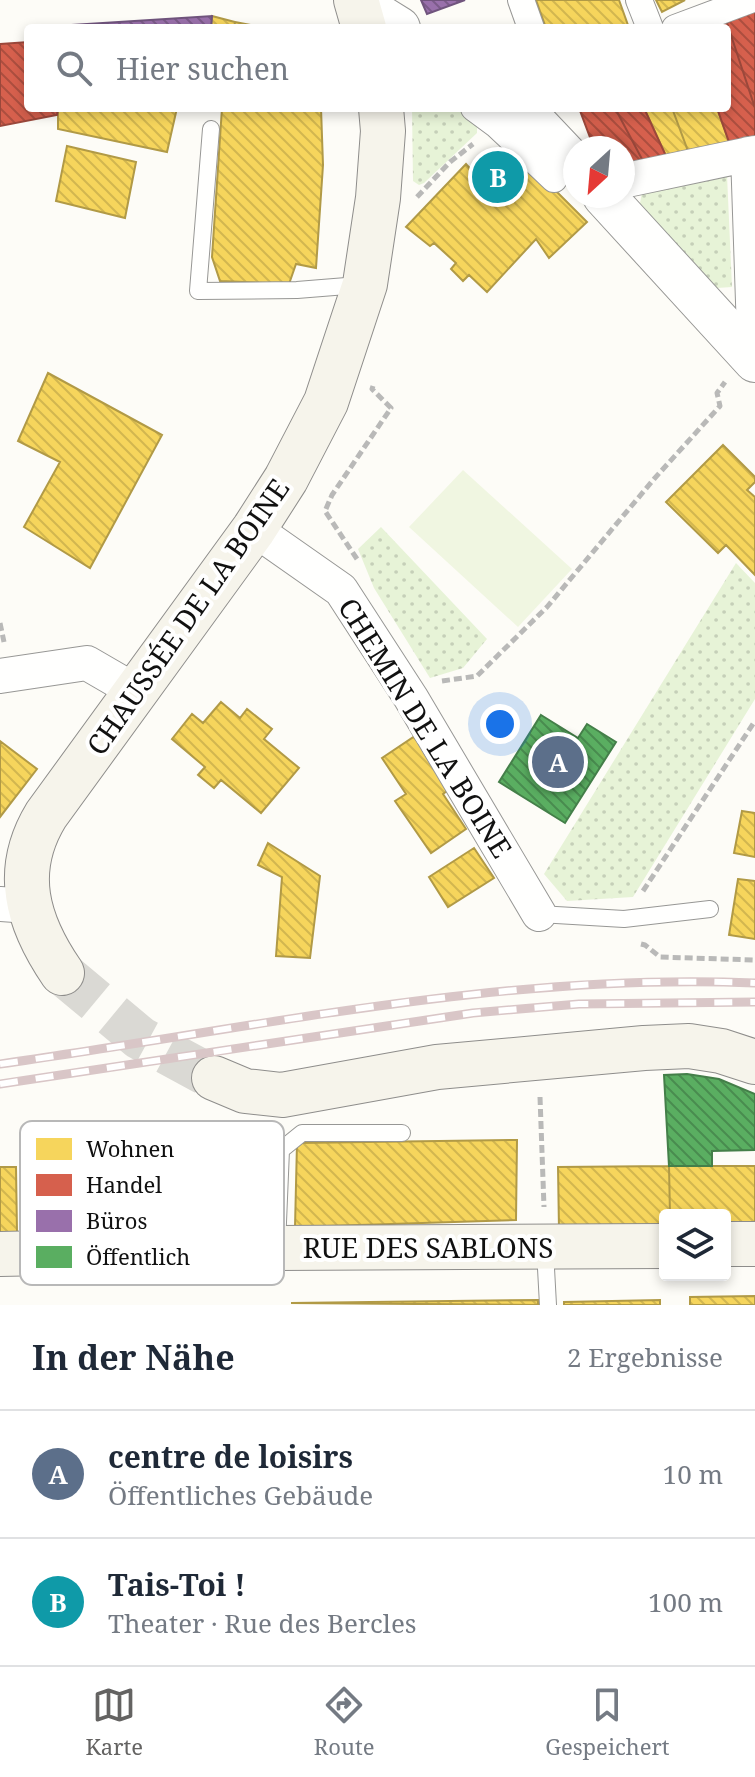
<!DOCTYPE html>
<html lang="de">
<meta charset="utf-8">
<style>
:root{--surface:#fff;--page:#f2f2f3;--text:#1f2937;--muted:#747a83;--line:#e0e1e3;--accent:#646362}
body{margin:0;font-family:"Noto Serif",serif;background:var(--page);color:var(--text)}
.controls{position:absolute;right:24px;bottom:24px;display:grid;overflow:hidden;border-radius:8px;box-shadow:0 4px 12px #0003}
.controls button{width:72px;height:72px;display:grid;place-items:center;padding:0;border:0;border-bottom:2px solid var(--line);background:var(--surface);color:var(--text);font:40px sans-serif}
.compass{position:absolute;left:563px;top:136px;width:72px;height:72px;border-radius:50%;background:var(--surface);box-shadow:0 4px 12px #0003;rotate:206deg}
.you{position:absolute;left:500px;top:724px;width:28px;height:28px;margin:-20px;border:6px solid #fff;border-radius:50%;background:#1a73e8;box-shadow:0 0 0 12px #1a73e833}
.badge{display:grid;place-items:center;width:52px;height:52px;border-radius:50%;background:var(--accent);color:#fff;font-size:26px;font-weight:700}
.pin{position:absolute;translate:-50% -50%;border:4px solid #fff;box-shadow:0 2px 8px #0006}
.list{margin:0;padding:0;list-style:none}
h2{display:flex;justify-content:space-between;align-items:center;height:104px;margin:0;padding:0 32px;font-size:34px}
h2 small{font-size:26px;font-weight:400;color:var(--muted)}
.list li{display:grid;grid-template-columns:52px 1fr auto;gap:24px;align-items:center;box-sizing:border-box;height:128px;padding:0 32px;border-top:2px solid var(--line)}
.list b{display:block;font-size:30px;white-space:nowrap}
.list p{margin:0;font-size:26px;white-space:nowrap;color:var(--muted)}
.list em{font-size:26px;font-style:normal;color:var(--muted)}
.icon{flex:none;width:44px;height:44px;fill:none;stroke:currentColor;stroke-width:2;stroke-linecap:round;stroke-linejoin:round}
.map{position:relative;flex:none;width:755px;height:1305px;overflow:hidden}
.search{position:absolute;background:var(--surface);box-shadow:0 4px 12px #0003;left:24px;right:24px;top:24px;height:88px;display:flex;align-items:center;gap:20px;box-sizing:border-box;padding:0 28px;border-radius:8px;color:var(--muted);font-size:30px}
.sheet{height:360px;background:var(--surface)}
nav{display:flex;justify-content:space-around;align-items:center;box-sizing:border-box;height:112px;border-top:2px solid var(--line);background:var(--surface);font-size:22px;color:var(--muted)}
nav a{display:grid;justify-items:center;gap:4px}
nav .on{color:var(--accent)}
.map>svg:first-child{display:block}
.green{fill:url(#green-dots)}
.pitch{fill:#f0f6e1}
.homes{fill:url(#homes-back-hatch);stroke:#b19a46;stroke-width:2}
.shops{fill:url(#shops-back-hatch);stroke:#9b483b;stroke-width:2}
.offices{fill:url(#offices-back-hatch);stroke:#70547d;stroke-width:2}
.public{fill:url(#public-back-hatch);stroke:#447f49;stroke-width:2}
.lines{fill:none;stroke-linecap:round;stroke-linejoin:round}
.secondary-tunnel{stroke:#dad9d4;stroke-width:44;stroke-dasharray:44 22;stroke-linecap:butt}
.service-casing{stroke:#979795;stroke-width:18}
.pedestrian-casing{stroke:#979795;stroke-width:28}
.minor-casing{stroke:#979795;stroke-width:36}
.tertiary-casing{stroke:#979795;stroke-width:44}
.secondary-casing{stroke:#8e8d8b;stroke-width:46}
.path{stroke:#b9b9b8;stroke-width:5;stroke-dasharray:8 4;stroke-linecap:butt}
.service{stroke:#fffffe;stroke-width:16}
.pedestrian{stroke:#fffffe;stroke-width:26}
.minor{stroke:#fffffe;stroke-width:34}
.tertiary{stroke:#fffffe;stroke-width:42}
.secondary{stroke:#f6f4eb;stroke-width:44}
.rail-casing{stroke:#d9c6c7;stroke-width:9}
.rail{stroke:#fff;stroke-width:6;stroke-dasharray:18;stroke-linecap:butt}
.labels{text-anchor:middle;stroke-width:8;stroke-linejoin:round;paint-order:stroke}
.street-label{font-size:28px;fill:#111;stroke:#fff}
.key{fill:#fff;stroke:#b8b8b8;stroke-width:2}
.key-label{font-size:22px;fill:#111}
</style>
<div class="map">
<svg width="755" height="1305" viewBox="0 0 755 1305">
<defs>
<pattern id="green-dots" width="8" height="8" patternUnits="userSpaceOnUse" patternTransform="scale(2)"><rect width="8" height="8" fill="#e7f3d7"/><path d="M2 2h.1M6 6h.1" fill="none" stroke="#c5cfb8" stroke-width="1.8" stroke-linecap="round"/></pattern>
<pattern id="homes-back-hatch" width="6" height="6" patternUnits="userSpaceOnUse" patternTransform="scale(2)"><rect width="6" height="6" fill="#f6d55c"/><path d="M-1 5l2 2M0 0l6 6M5-1l2 2" fill="none" stroke="#d2b64f"/></pattern>
<pattern id="shops-back-hatch" width="6" height="6" patternUnits="userSpaceOnUse" patternTransform="scale(2)"><rect width="6" height="6" fill="#d6604d"/><path d="M-1 5l2 2M0 0l6 6M5-1l2 2" fill="none" stroke="#ac4e3f"/></pattern>
<pattern id="offices-back-hatch" width="6" height="6" patternUnits="userSpaceOnUse" patternTransform="scale(2)"><rect width="6" height="6" fill="#9970ab"/><path d="M-1 5l2 2M0 0l6 6M5-1l2 2" fill="none" stroke="#7b5b8a"/></pattern>
<pattern id="public-back-hatch" width="6" height="6" patternUnits="userSpaceOnUse" patternTransform="scale(2)"><rect width="6" height="6" fill="#5aae61"/><path d="M-1 5l2 2M0 0l6 6M5-1l2 2" fill="none" stroke="#498c4f"/></pattern>
</defs>
<rect width="100%" height="100%" fill="#fdfcf7"/>
<!-- green -->
<path class="green" d="M 412,108 L 470,108 L 477,126 L 477,133 L 424,183 L 419,185 L 413,181 Z
M 727,175 L 732,287 L 717,288 L 639,209 L 642,192 Z
M 381,527 L 487,639 L 463,668 L 430,678 L 374,588 L 358,549 Z
M 736,563 L 755,583 L 755,699 L 633,897 L 567,901 L 544,874 Z"/>
<!-- pitch -->
<path class="pitch" d="M 463,470 L 572,569 L 518,627 L 409,527 Z"/>
<!-- homes -->
<path class="homes" d="M 536,0 L 619,0 L 629,28 L 546,28 Z
M 656,0 L 685,0 L 662,12 Z
M 212,16 L 235,22 L 234,28 L 211,28 Z
M 235,22 L 266,28 L 234,28 Z
M 58,108 L 177,108 L 167,152 L 58,129 Z
M 222,108 L 321,108 L 323,165 L 316,268 L 296,264 L 289,284 L 220,281 L 212,257 Z
M 644,108 L 672,108 L 688,151 L 666,156 Z
M 672,108 L 717,108 L 729,142 L 688,151 Z
M 510,145 L 587,222 L 549,258 L 536,239 L 487,292 L 469,275 L 463,281 L 451,269 L 456,263 L 434,243 L 430,246 L 406,227 L 466,164 L 476,175 Z
M 67,146 L 136,162 L 125,218 L 56,201 Z
M 48,373 L 162,435 L 90,568 L 24,527 L 60,462 L 18,441 Z
M 723,445 L 755,477 L 755,482 L 747,490 L 755,497 L 755,575 L 726,545 L 718,553 L 666,502 Z
M 221,702 L 240,718 L 247,709 L 272,729 L 264,739 L 299,768 L 261,813 L 221,780 L 214,788 L 198,775 L 205,767 L 172,739 L 192,714 L 203,723 Z
M 415,736 L 451,788 L 443,794 L 466,829 L 431,853 L 395,801 L 406,794 L 382,758 Z
M 0,741 L 37,769 L 0,817 Z
M 742,811 L 755,813 L 755,857 L 734,853 Z
M 268,843 L 320,876 L 310,958 L 276,956 L 282,877 L 258,865 Z
M 474,848 L 494,878 L 448,907 L 429,877 Z
M 738,879 L 755,881 L 755,939 L 729,935 Z
M 517,1140 L 516,1220 L 295,1227 L 297,1143 Z
M 669,1166 L 755,1166 L 755,1224 L 725,1225 L 725,1215 L 670,1215 Z
M 669,1166 L 670,1215 L 665,1215 L 665,1230 L 559,1230 L 558,1167 Z
M 0,1167 L 16,1167 L 17,1232 L 0,1233 Z
M 755,1296 L 755,1305 L 690,1305 L 690,1297 Z
M 538,1300 L 538,1305 L 291,1303 Z
M 660,1300 L 660,1305 L 564,1305 L 564,1302 Z"/>
<!-- shops -->
<path class="shops" d="M 755,10 L 755,108 L 726,20 Z
M 726,20 L 755,108 L 755,137 L 729,142 L 717,108 L 727,108 L 727,28 L 706,28 Z
M 28,42 L 28,108 L 58,108 L 57,115 L 0,126 L 0,44 Z
M 579,108 L 615,108 L 643,161 L 623,165 L 623,148 L 594,148 Z
M 615,108 L 644,108 L 666,156 L 643,161 Z"/>
<!-- offices -->
<path class="offices" d="M 421,0 L 465,0 L 427,14 Z
M 212,16 L 211,28 L 71,28 L 72,25 Z"/>
<!-- public -->
<path class="public" d="M 541,715 L 578,738 L 587,724 L 616,742 L 565,823 L 499,782 Z
M 687,1074 L 719,1079 L 755,1094 L 755,1150 L 712,1151 L 712,1166 L 669,1166 L 664,1075 Z"/>
<g class="lines">
<!-- secondary-tunnel -->
<path class="secondary-tunnel" d="M 62,973 L 140,1038 L 214,1078"/>
<!-- service casing -->
<g class="service-casing">
<path id="service" d="M 211,129 L 198,291 L 297,290 L 359,285
M 539,914 L 624,919 L 710,909
M 277,1246 L 281,1150 L 302,1133 L 402,1133
M 545,1250 L 548,1305"/>
</g>
<!-- pedestrian casing -->
<g class="pedestrian-casing">
<path id="pedestrian" d="M 521,0 L 531,28
M 639,0 L 650,28
M 675,28 L 750,0
M 474,108 L 497,125 L 554,179"/>
</g>
<!-- minor casing -->
<g class="minor-casing">
<path id="minor" d="M 748,154 L 755,361
M 627,180 L 755,153
M 254,529 L 341,590 L 411,698 L 539,914
M 0,676 L 87,663 L 137,692
M 0,904 L 29,906"/>
</g>
<!-- tertiary casing -->
<g class="tertiary-casing">
<path id="tertiary" d="M 357,2 L 399,28
M 521,108 L 575,165
M 604,196 L 755,361"/>
</g>
<!-- secondary casing -->
<g class="secondary-casing">
<path id="secondary" d="M 356,0 L 364,28
M 62,973 C 27,922 12,871 46,815 L 254,529 L 286,479 L 326,402 L 365,284 L 378,198 L 383,131 L 381,108
M 214,1078 L 245,1091 L 282,1095 L 437,1067 L 644,1048 L 689,1046 L 721,1051 L 755,1062
M 725,1244 L 755,1244
M 0,1254 L 277,1248 L 665,1246"/>
</g>
<!-- path -->
<path class="path" d="M 417,197 L 450,162 L 473,144
M 357,559 L 325,511 L 332,495 L 391,408 L 372,389 L 373,386
M 0,623 L 4,642
M 442,681 L 477,676 L 547,607 L 654,479 L 720,406 L 717,393 L 725,382
M 643,891 L 755,721
M 641,944 L 645,945 L 660,957 L 755,960
M 540,1097 L 544,1207"/>
<!-- service -->
<use href="#service" class="service"/>
<!-- pedestrian -->
<use href="#pedestrian" class="pedestrian"/>
<!-- minor -->
<use href="#minor" class="minor"/>
<!-- tertiary -->
<use href="#tertiary" class="tertiary"/>
<!-- secondary -->
<use href="#secondary" class="secondary"/>
<!-- rail casing -->
<g class="rail-casing">
<path id="rail" d="M 0,1064 C 250,1029 501,972 755,983
M 0,1084 L 473,1013 L 579,1004 L 755,1002"/>
</g>
<!-- rail -->
<use href="#rail" class="rail"/>
</g>
<g class="labels">
<!-- street labels -->
<g class="street-label">
<text transform="translate(188 617) rotate(-55)" y="10">CHAUSSÉE DE LA BOINE</text>
<text transform="translate(425 728) rotate(58)" y="10">CHEMIN DE LA BOINE</text>
<text x="428" y="1258">RUE DES SABLONS</text>
</g>
</g>
<!-- legend -->
<rect x="20" y="1121" width="264" height="164" rx="12" class="key"/>
<rect x="36" y="1138" width="36" height="22" fill="#f6d55c"/>
<rect x="36" y="1174" width="36" height="22" fill="#d6604d"/>
<rect x="36" y="1210" width="36" height="22" fill="#9970ab"/>
<rect x="36" y="1246" width="36" height="22" fill="#5aae61"/>
<g class="key-label">
<text x="86" y="1157">Wohnen</text>
<text x="86" y="1193">Handel</text>
<text x="86" y="1229">Büros</text>
<text x="86" y="1265">Öffentlich</text>
</g>
</svg>
<div class="controls">
<button><svg class="icon" aria-label="layers" viewBox="0 0 24 24"><path d="M12 4l9 5-9 5-9-5zM3 14l9 5 9-5"/></svg></button>
</div>
<svg class="compass" viewBox="-18 -18 36 36"><path d="M0-13l5 13h-10z" fill="#e53935"/><path d="M0 13l5-13h-10z" fill="#747a83"/></svg>
<div class="you"></div>
<div class="pin badge" style="left:558px;top:762px;background:#5c6f8a">A</div>
<div class="pin badge" style="left:498px;top:177px;background:#0f9aa8">B</div>
<div class="search"><svg class="icon" aria-label="search" viewBox="0 0 24 24"><circle cx="10" cy="10" r="6"/><path d="M15 15l6 6"/></svg>Hier suchen</div>
</div>
<section class="sheet">
<h2>In der Nähe<small>2 Ergebnisse</small></h2>
<ul class="list">
<li><span class="badge" style="background:#5c6f8a">A</span><div><b>centre de loisirs</b><p>Öffentliches Gebäude</p></div><em>10 m</em></li>
<li><span class="badge" style="background:#0f9aa8">B</span><div><b>Tais-Toi !</b><p>Theater · Rue des Bercles</p></div><em>100 m</em></li>
</ul>
</section>
<nav>
<a class="on"><svg class="icon" aria-label="map" viewBox="0 0 24 24"><path d="M3 6l6-2 6 2 6-2v14l-6 2-6-2-6 2zM9 4v14M15 6v14"/></svg>Karte</a>
<a><svg class="icon" aria-label="directions" viewBox="0 0 24 24"><path d="M12 3l9 9-9 9-9-9zM9 14v-3h6M13 9l2 2-2 2"/></svg>Route</a>
<a><svg class="icon" aria-label="saved" viewBox="0 0 24 24"><path d="M7 4h10v16l-5-4-5 4z"/></svg>Gespeichert</a>
</nav>
